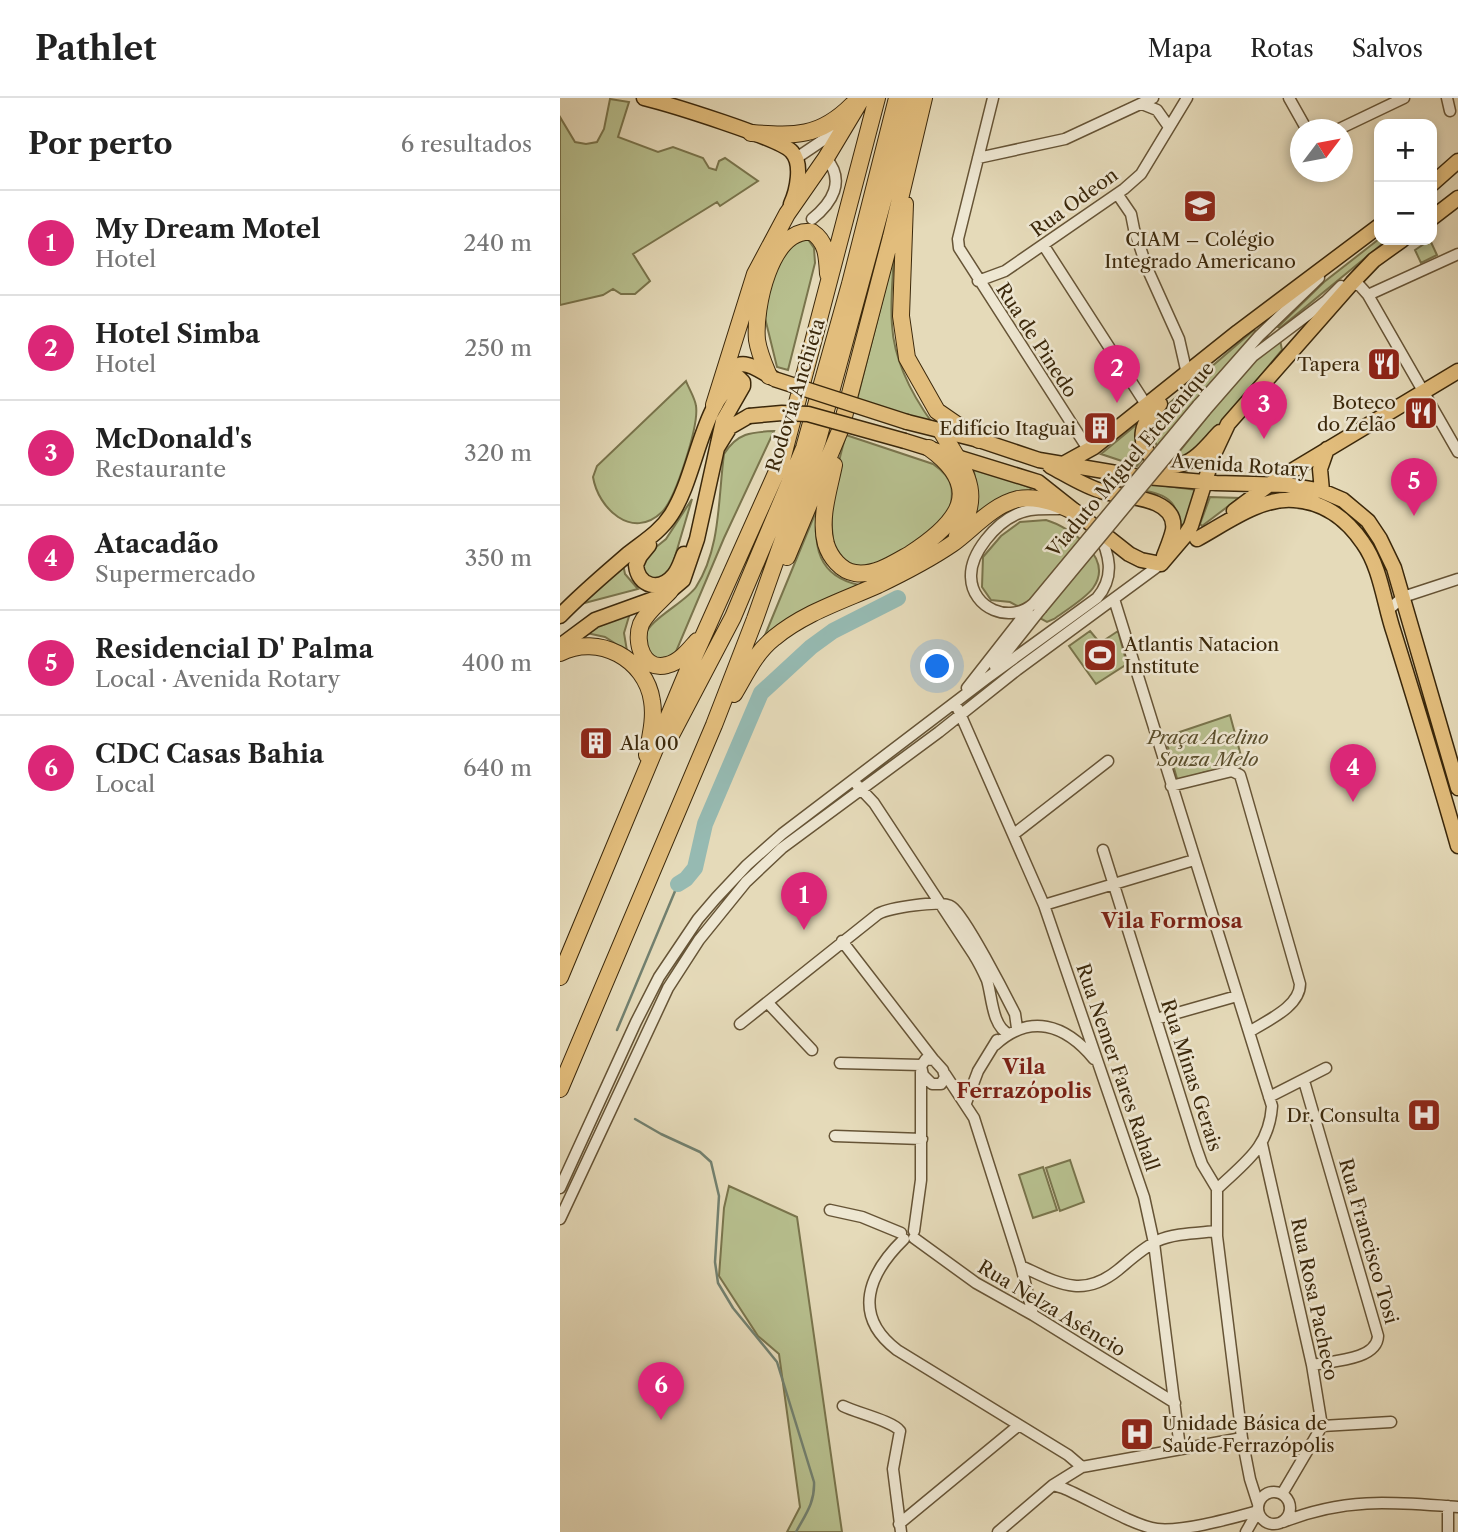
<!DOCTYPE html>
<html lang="pt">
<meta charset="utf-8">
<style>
:root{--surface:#fff;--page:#f2f2f2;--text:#222;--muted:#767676;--line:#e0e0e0;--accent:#db2777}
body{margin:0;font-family:"Libre Caslon Text",serif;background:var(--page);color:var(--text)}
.controls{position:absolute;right:21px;top:21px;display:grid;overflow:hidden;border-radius:14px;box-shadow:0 4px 10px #0003}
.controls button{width:63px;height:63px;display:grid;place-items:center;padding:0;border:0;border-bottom:2px solid var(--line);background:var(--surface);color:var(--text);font:35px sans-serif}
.compass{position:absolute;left:730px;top:21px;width:63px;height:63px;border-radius:50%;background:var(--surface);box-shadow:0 4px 10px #0003;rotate:58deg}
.you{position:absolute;left:378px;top:569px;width:24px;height:24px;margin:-18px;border:5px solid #fff;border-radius:50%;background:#1a73e8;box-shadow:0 0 0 10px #1a73e833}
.badge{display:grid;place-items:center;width:46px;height:46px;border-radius:50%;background:var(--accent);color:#fff;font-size:23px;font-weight:700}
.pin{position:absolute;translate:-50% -58px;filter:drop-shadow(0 2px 4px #0008)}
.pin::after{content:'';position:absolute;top:37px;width:24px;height:21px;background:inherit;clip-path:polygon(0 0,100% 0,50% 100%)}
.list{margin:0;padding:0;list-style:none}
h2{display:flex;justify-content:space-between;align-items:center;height:91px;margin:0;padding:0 28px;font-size:30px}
h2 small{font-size:23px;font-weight:400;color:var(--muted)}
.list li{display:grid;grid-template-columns:46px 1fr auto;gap:21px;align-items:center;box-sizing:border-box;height:105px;padding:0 28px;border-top:2px solid var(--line)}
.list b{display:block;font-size:26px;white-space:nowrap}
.list p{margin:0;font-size:23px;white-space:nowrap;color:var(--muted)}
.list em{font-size:23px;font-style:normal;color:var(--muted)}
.map{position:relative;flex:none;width:898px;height:1434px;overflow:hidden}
header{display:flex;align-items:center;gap:42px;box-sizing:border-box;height:98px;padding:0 35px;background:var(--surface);border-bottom:2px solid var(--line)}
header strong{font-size:33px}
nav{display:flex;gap:38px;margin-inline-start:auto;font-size:24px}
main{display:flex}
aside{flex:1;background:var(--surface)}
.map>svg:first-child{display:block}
.green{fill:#b7bf8e;stroke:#79744c;stroke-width:2}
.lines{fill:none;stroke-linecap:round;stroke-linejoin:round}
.stream{stroke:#72806f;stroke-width:2.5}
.river{stroke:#96bab2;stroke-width:16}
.minor-casing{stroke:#665436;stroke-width:13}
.major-casing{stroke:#3b280b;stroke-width:17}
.highway-casing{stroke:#3b280b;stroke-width:18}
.minor{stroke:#eee7d2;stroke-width:10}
.major{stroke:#e2bd7c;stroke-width:14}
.highway{stroke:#e2bd7c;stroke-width:16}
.minor-bridge-casing{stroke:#665436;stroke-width:13;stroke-linecap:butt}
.major-bridge-casing{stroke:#3b280b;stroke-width:17;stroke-linecap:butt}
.minor-bridge{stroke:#eee7d2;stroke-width:10}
.major-bridge{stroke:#e2bd7c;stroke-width:14}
.labels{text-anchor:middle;stroke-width:5;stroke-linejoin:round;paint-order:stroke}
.street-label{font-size:19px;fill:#3b280b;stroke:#eee7d2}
.poi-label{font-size:19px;fill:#3b280b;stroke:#eee7d2;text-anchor:end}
.park-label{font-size:19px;font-style:italic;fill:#5a4e2c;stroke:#eee7d2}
.neighbourhood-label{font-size:21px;font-weight:bold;fill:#7a1f14;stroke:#eee7d2}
</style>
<header>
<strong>Pathlet</strong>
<nav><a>Mapa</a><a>Rotas</a><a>Salvos</a></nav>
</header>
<main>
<aside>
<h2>Por perto<small>6 resultados</small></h2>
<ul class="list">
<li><span class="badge">1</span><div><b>My Dream Motel</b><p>Hotel</p></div><em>240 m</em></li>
<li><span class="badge">2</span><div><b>Hotel Simba</b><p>Hotel</p></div><em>250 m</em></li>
<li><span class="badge">3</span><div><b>McDonald's</b><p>Restaurante</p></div><em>320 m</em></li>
<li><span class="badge">4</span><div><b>Atacadão</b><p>Supermercado</p></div><em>350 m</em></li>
<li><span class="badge">5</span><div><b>Residencial D' Palma</b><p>Local · Avenida Rotary</p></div><em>400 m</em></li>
<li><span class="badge">6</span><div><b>CDC Casas Bahia</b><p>Local</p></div><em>640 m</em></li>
</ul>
</aside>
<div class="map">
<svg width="898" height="1434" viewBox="0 0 898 1434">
<rect width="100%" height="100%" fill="#e5dab9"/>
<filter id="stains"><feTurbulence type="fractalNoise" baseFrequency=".00286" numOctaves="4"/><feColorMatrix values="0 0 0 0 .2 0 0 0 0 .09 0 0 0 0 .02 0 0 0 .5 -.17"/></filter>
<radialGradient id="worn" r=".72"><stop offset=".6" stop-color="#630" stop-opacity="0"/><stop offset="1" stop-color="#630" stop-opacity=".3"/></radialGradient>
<!-- green -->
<path class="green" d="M 50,1 L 69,4 L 58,39 L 98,54 L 113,49 L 143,60 L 149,70 L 156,72 L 159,63 L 165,60 L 198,83 L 160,108 L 157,104 L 73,156 L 90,183 L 75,196 L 61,196 L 53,191 L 43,197 L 0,207 L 0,19 L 15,44 L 26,46 L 37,44 L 44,31 Z
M 247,140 L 254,150 L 255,165 L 228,272 L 217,269 L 205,220 L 211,173 L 228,147 Z
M 819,141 L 827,142 L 720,230 L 718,229 L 764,184 Z
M 870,142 L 877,157 L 861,165 L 855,152 Z
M 334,156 C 333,179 330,204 332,227 C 334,263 352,297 373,326 L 297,302 Z
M 694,232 L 696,233 L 597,348 L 591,335 L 599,314 Z
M 720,242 L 722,252 L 650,338 L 626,360 L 616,358 L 687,269 Z
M 126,283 C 129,291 135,300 136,308 C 139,327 116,400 102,414 C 72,443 38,410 33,379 L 37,368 Z
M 581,323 L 584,360 L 577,368 L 541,356 Z
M 214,333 L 164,440 L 115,556 L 112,559 L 98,562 L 87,554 C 87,549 85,543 85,538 C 88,522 126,504 136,489 C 161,450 158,400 164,356 C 177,335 191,334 214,333 Z
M 286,337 L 373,366 C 398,383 393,397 387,423 L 342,458 L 298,472 L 276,456 C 266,419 275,374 286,337 Z
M 412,366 L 471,390 L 470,393 L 412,425 C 419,404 418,388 412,366 Z
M 590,386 L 637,392 L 627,423 L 618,438 C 620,411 614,397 585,393 Z
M 650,399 L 679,400 L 642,428 L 640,426 Z
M 132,401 L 109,479 L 88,483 L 82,465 L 85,458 L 106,441 Z
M 257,411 C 253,449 258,478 299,487 L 203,542 Z
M 486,422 C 510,429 555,460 533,490 C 526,500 505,513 494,521 L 487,524 L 450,504 L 431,502 L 422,489 L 423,459 L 441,438 L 460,424 Z
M 63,466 L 65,476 L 78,491 L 17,507 Z
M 70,515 L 64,535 L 67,553 L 45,539 L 22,534 Z
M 530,533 L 540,545 L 558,533 L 567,566 L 536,586 L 509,548 Z
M 670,617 L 684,669 L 645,674 L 618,684 L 605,639 Z
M 510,1062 L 524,1104 L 500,1113 L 486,1070 Z
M 483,1069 L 497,1112 L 473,1120 L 459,1077 Z
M 169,1088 L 237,1119 L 282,1434 L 227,1434 L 240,1409 L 219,1256 L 198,1238 L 159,1178 L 164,1110 Z"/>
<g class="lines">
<!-- stream -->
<path class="stream" d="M 57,932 L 118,786
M 75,1021 L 101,1036 L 140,1054 L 151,1064 L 159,1098 L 155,1164 L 158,1185 L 173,1210 L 217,1264 L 254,1384 C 255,1405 245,1417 236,1434"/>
<!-- river -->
<path class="river" d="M 118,786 L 126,781 L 135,770 L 145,726 L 201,595 L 251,549 L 273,533 L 338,500"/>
<!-- minor casing -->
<g class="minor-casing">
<path id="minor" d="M 433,0 L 398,141 L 399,150 L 526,348 L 534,349
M 729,0 L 747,32
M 887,0 L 890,13
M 582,6 L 597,12 L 609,29
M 777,32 L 844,0
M 418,60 L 505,41 L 593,0
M 235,61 L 281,30
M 558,97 L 571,116 L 574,131 L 587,170 L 619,241 L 627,276
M 252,121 C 272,105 286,83 266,60
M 484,148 L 587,308
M 418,183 L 445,173 L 564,91 L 581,76 L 627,0
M 792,185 L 800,188 L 808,197 L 898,354
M 808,197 L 898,156
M 638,307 L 699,238 L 759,180
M 645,313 L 693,258 L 766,203 L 781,188
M 554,501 L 712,1008 C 709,1050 685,1064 657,1091
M 473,506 C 450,526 412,511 411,479 C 410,455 436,425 457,416 C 470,410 485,411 499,411
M 827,513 L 843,499 L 898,481
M 435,569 L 481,511
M 407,590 L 468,512
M 398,611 L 484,807 L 584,1099 L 594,1145 L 620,1350
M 297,687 L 314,705 L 414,857 C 419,865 423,873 427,882 C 432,898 432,929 449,936
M 611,688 L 672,673 L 680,677 L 683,687 L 740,886 C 740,909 706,923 689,934
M 454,736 L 548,663
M 543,752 L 636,1049 L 642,1066 L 657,1091 L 657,1138 L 682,1340 L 690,1381 L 698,1406
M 484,807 L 634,762
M 282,843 L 373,961
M 208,905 L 252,952
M 596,921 L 677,898
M 180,926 L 318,816 C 329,810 381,801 392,809 C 405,818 446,898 455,916 L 457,930
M 435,947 C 470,915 505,926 534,961
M 366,961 L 374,962 L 383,972 L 385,979 L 381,986 L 372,986 L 363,977 L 361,968 Z
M 280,965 L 361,967
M 385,976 L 414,1020 L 461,1168 L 473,1217
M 744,983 L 818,1238 C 817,1262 772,1263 752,1267
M 709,999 L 766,970
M 406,1005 L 418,973 L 437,942
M 275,1038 L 362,1041
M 702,1046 L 752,1267 L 762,1328 L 722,1396
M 0,1090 L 76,924 L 99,879 L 138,821 L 156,800 L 187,767 L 222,736 L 427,580 L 537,500 C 556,478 549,456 538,432
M 270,1112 L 302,1119 L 341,1135
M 0,1121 L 108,890 L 139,842 L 186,784 L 222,750 L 379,634 L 457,572 L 601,466
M 354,1133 L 361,1082 L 361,974
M 354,1140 L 416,1185 L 473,1217 L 615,1305
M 344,1141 C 309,1175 291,1217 337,1252 L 508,1357 L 522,1369
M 461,1168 C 498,1185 522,1201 558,1172 C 570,1162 583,1150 597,1143 C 614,1135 639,1135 657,1133
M 283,1308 C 297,1315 333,1323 340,1333 L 333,1371 L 341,1434
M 762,1328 L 831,1324
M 493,1387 L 503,1390 C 527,1400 574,1428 597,1431 C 623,1434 672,1420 698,1413
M698 1410a16 16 0 1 1 32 0a16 16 0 1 1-32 0Z
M 888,1408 L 888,1434
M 723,1424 C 785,1399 834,1404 898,1409
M 339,1426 L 459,1327
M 438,1434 L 493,1387 L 522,1369 L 682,1340
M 686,1434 L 698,1413"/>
</g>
<!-- major casing -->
<g class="major-casing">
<path id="major" d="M 84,0 C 108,6 220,40 232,54 C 243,66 237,93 231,106
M 872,86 L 898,63
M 872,120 L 898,100
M 167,284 C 176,254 193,269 213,280
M 600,306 C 593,314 585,322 583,333 C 579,355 601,373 622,366 C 637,362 649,345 660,334
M 347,324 L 419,342 L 479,362 L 574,378 L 656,385 L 727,387 L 762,393 L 783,402 L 808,423 L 820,441 L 834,470 L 898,690
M 345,343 L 478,384 L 569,456 L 581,462 L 601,466
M 505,365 L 534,349 L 678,234 L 819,128
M 490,368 C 507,377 525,389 544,394 C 565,399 618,399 613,432 C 611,441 607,450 604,458
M 762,393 L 760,371 L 767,351
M 674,413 L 710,386 L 898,273
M 637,441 C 665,426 700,399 734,402 C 764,404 786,420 803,445 C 821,470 824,506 834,535 C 856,606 878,677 898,748
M 89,447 L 80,458 L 76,467 C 78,489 100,494 114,477 C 119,471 121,463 124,456
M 601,466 L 624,439 L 631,428 L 653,358 L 668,326 L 792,185 L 814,162 L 842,142
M 0,518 C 21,496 45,476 68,456 C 83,444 100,434 111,417 C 137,378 141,303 179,280 L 183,284 L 183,288 L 163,323 L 157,350
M 0,548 L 35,522 L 96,500 L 110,493 L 123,482 L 137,441 L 157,350 L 170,329 L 189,318"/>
</g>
<!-- highway casing -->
<g class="highway-casing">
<path id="highway" d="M 191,35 C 234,38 259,40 292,7
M 345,106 L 341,218 L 347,260 L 377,313 L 419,342
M 209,278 C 204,266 199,255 197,242 C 194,211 210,130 252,134 C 267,144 267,159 268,176
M 154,307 L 195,176 L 227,116 L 266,60 L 302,0
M 381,333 C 404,372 425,394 397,438
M 274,367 C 269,392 259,421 266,446 C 270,459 281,473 295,475 C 315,478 334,465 350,456 C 398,425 426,391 369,350
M 227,459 L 281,330 L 331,139 L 364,0
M 110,493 C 101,503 87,513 81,526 C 74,544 83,574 107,567 C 120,564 129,552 137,543
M 0,555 C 38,535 86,561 92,603 C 95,621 90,639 87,657
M 174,596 C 186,576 195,555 214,540 C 244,515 282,503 318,487 C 343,475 370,461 392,446 C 413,431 432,407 458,401 C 481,397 504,408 524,419
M 109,641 L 173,519 L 244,350 L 290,186 L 337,0
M 0,879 L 125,579 L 222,362 L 317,0
M 0,991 L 154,627 L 195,521 L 258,342 L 351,0"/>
</g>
<!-- minor -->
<use href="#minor" class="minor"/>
<!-- major -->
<use href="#major" class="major"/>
<!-- highway -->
<use href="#highway" class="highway"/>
<!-- minor-bridge casing -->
<g class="minor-bridge-casing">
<path id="minor-bridge" d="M 474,505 L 638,307
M 481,511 L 645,313"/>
</g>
<!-- major-bridge casing -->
<g class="major-bridge-casing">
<path id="major-bridge" d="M 214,281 L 347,324
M 189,318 L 222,315 L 248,316 L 345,343"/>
</g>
<!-- minor-bridge -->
<use href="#minor-bridge" class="minor-bridge"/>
<!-- major-bridge -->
<use href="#major-bridge" class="major-bridge"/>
</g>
<!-- icons -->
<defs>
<g id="school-square" transform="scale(1.75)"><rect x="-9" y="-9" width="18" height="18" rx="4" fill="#8f2418" stroke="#eee7d2"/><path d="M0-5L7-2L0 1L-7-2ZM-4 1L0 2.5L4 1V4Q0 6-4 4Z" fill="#fff"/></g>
<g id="restaurant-square" transform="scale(1.75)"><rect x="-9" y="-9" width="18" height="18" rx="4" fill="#8f2418" stroke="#eee7d2"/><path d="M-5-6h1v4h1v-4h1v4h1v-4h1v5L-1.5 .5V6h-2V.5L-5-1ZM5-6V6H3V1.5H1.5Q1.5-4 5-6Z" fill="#fff"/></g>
<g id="building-square" transform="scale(1.75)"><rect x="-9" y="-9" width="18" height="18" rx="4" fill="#8f2418" stroke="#eee7d2"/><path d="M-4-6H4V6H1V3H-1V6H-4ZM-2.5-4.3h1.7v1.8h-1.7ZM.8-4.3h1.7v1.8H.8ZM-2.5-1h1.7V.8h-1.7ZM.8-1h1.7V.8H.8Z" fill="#fff"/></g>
<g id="stadium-square" transform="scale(1.75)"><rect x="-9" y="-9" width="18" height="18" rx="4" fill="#8f2418" stroke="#eee7d2"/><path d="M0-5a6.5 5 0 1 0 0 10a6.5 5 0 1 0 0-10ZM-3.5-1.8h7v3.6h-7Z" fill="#fff"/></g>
<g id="hospital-square" transform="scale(1.75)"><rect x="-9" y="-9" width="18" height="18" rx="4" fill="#8f2418" stroke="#eee7d2"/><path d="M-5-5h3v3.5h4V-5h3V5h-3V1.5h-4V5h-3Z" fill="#fff"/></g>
</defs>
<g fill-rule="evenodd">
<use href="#school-square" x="640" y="108"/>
<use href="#restaurant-square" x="824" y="266"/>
<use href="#restaurant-square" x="861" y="315"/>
<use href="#building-square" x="540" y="330"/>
<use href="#stadium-square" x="540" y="557"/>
<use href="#building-square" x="36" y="645"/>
<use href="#hospital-square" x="864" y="1017"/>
<use href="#hospital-square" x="577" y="1336"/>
</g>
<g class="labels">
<!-- street labels -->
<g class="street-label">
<text transform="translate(514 104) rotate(-36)" y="7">Rua Odeon</text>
<text transform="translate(477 242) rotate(57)" y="7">Rua de Pinedo</text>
<text transform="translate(235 297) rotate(-73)" y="7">Rodovia Anchieta</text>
<text transform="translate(570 361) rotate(-50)" y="7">Viaduto Miguel Etchenique</text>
<text transform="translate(680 367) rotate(4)" y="7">Avenida Rotary</text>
<text transform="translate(558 969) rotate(71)" y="7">Rua Nemer Fares Rahall</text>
<text transform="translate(632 977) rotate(72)" y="7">Rua Minas Gerais</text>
<text transform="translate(809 1143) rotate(74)" y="7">Rua Francisco Tosi</text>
<text transform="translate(755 1201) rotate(78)" y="7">Rua Rosa Pacheco</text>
<text transform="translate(492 1210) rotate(31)" y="7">Rua Nelza Asêncio</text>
</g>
<!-- poi labels -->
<g class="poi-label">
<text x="640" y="148" text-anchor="middle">CIAM – Colégio<tspan x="640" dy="22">Integrado Americano</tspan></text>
<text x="800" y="273">Tapera</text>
<text x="836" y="311">Boteco<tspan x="836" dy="22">do Zelão</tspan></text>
<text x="516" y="337">Edifício Itaguai</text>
<text x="564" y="553" text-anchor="start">Atlantis Natacion<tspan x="564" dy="22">Institute</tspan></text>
<text x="60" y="652" text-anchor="start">Ala 00</text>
<text x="840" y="1024">Dr. Consulta</text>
<text x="602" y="1332" text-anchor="start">Unidade Básica de<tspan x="602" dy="22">Saúde Ferrazópolis</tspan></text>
</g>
<!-- park labels -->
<g class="park-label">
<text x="648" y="646">Praça Acelino<tspan x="648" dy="22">Souza Melo</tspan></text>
</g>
<!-- neighbourhood labels -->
<g class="neighbourhood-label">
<text x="612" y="830">Vila Formosa</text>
<text x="464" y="976">Vila<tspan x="464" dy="24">Ferrazópolis</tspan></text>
</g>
</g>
<rect width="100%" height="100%" filter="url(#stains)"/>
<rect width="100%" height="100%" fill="url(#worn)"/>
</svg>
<div class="controls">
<button>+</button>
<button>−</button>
</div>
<svg class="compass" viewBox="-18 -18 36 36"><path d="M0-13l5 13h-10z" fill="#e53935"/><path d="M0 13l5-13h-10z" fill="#767676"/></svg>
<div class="you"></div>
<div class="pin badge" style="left:244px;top:832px">1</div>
<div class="pin badge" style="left:557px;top:305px">2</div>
<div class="pin badge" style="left:704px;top:341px">3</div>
<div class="pin badge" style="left:793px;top:704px">4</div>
<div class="pin badge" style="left:854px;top:418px">5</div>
<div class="pin badge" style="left:101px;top:1322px">6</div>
</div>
</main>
